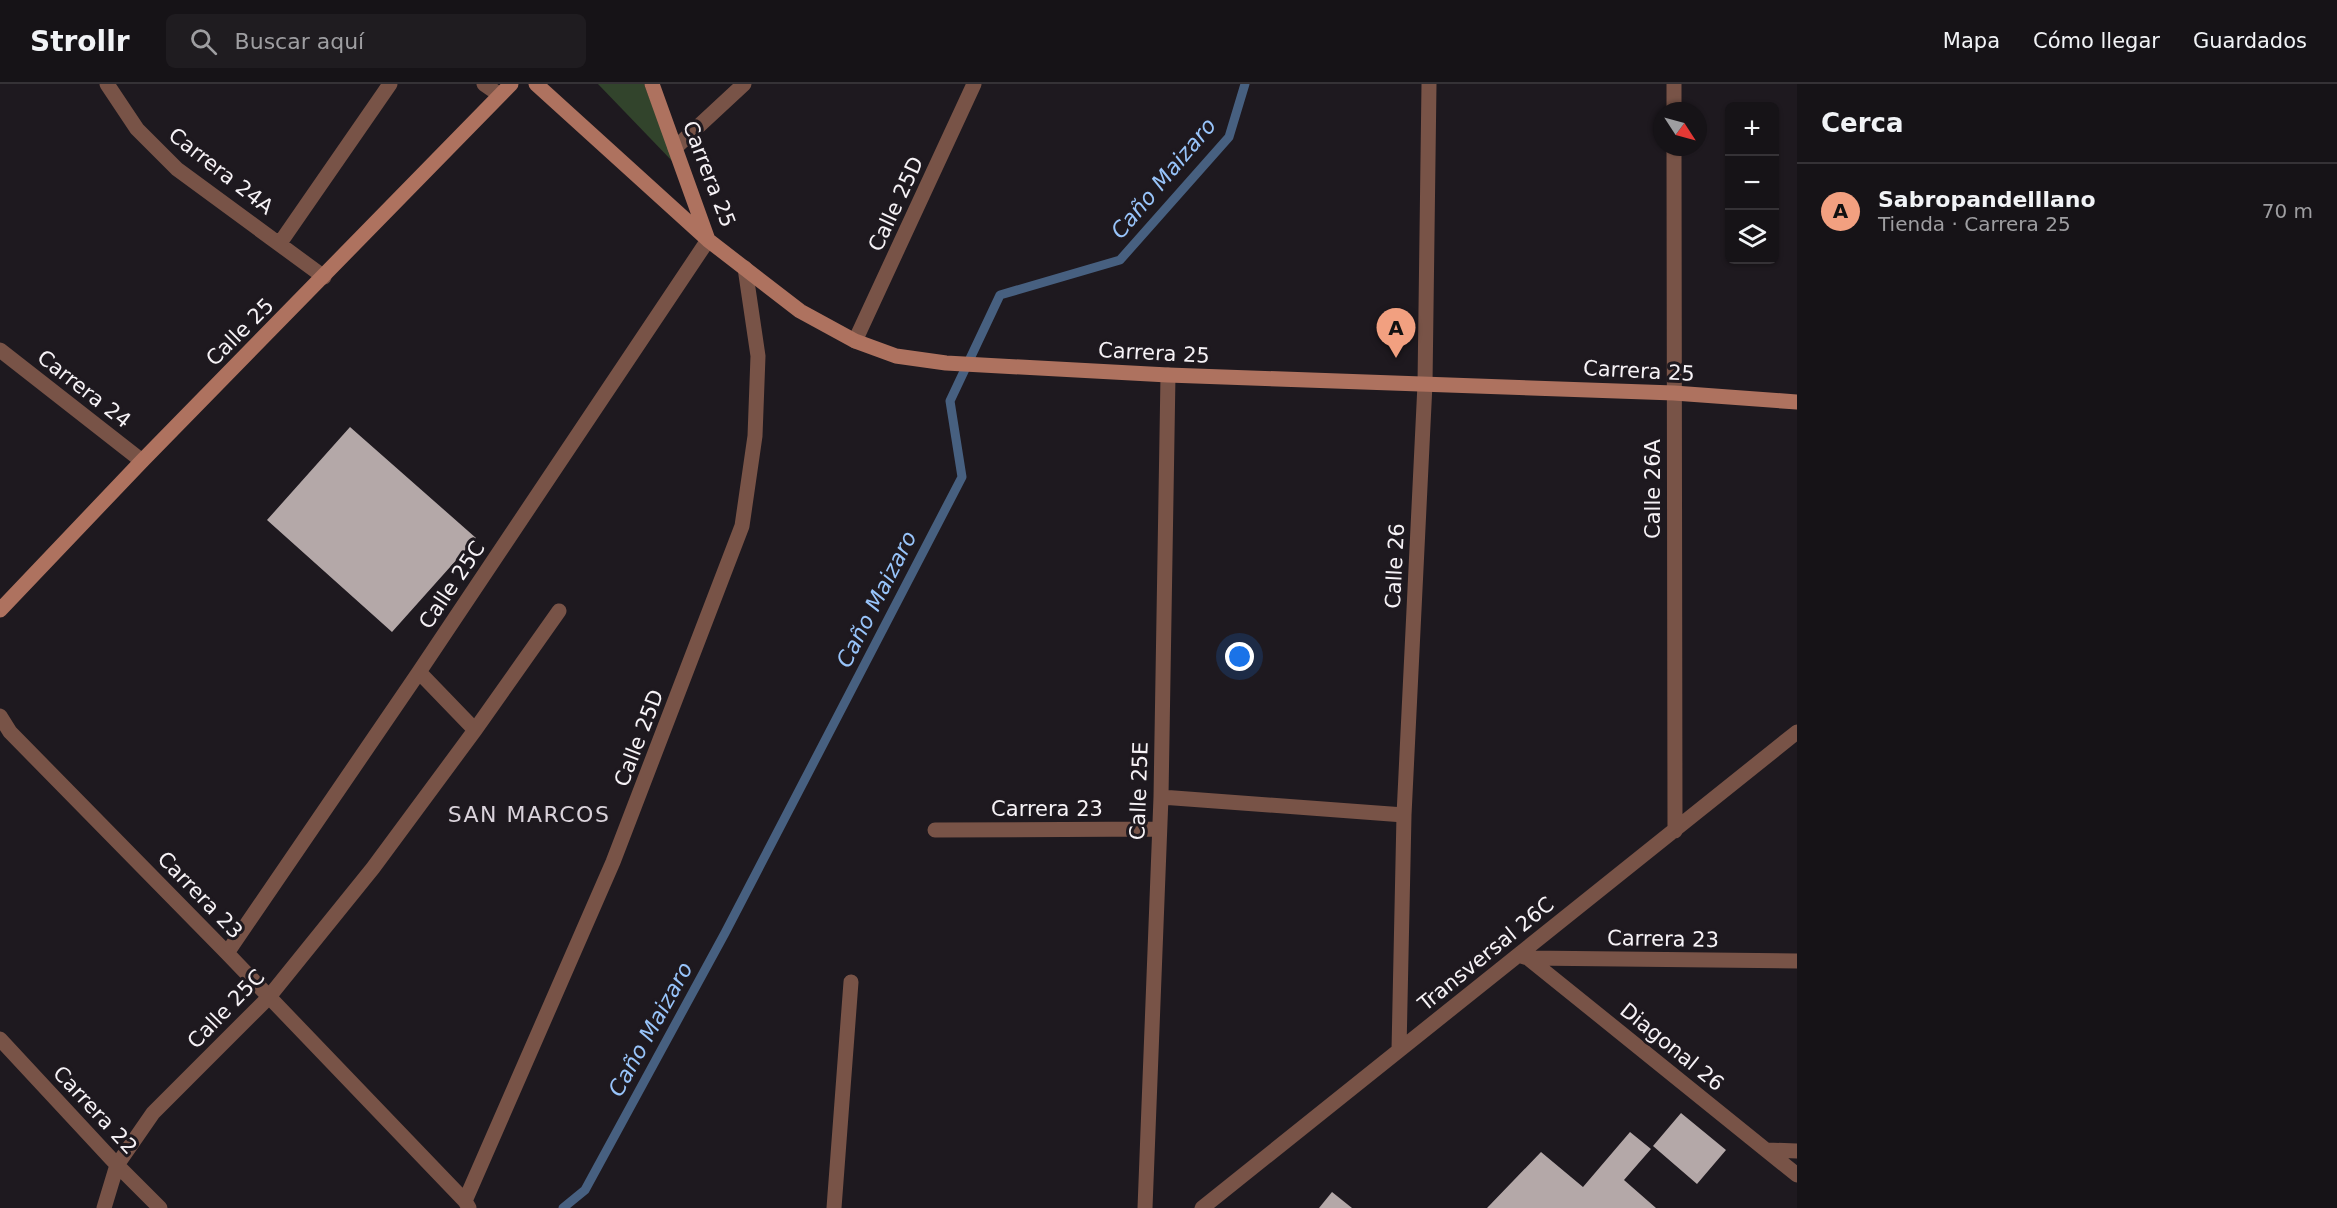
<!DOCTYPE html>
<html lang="es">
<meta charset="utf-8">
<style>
:root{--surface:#161317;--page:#1f1c20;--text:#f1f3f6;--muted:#9e9ea1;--line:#353236;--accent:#f2a080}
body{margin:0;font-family:"DejaVu Sans",sans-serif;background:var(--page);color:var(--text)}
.controls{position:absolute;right:18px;top:18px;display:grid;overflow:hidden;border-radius:9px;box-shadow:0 2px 4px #0004}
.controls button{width:54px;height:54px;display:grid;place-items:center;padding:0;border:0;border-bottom:2px solid var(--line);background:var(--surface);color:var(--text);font:30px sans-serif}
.compass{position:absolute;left:1653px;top:18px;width:54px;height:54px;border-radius:50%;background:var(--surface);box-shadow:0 2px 4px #0004;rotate:126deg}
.you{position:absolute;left:1240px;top:573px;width:21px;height:21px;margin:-15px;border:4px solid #fff;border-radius:50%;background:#1a73e8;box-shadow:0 0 0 9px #1a73e833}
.badge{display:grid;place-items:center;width:39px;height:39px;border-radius:50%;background:var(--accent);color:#111;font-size:20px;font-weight:700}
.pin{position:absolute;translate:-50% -50px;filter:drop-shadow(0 2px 3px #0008)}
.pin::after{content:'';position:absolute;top:32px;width:21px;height:18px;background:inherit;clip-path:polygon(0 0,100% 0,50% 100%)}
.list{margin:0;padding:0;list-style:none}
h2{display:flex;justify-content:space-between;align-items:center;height:78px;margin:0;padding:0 24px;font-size:26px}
h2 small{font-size:20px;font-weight:400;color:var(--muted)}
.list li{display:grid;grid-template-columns:39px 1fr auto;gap:18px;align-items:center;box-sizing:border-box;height:96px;padding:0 24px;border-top:2px solid var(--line)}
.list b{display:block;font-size:22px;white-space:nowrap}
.list p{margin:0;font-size:20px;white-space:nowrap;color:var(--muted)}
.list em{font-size:20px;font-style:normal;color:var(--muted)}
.icon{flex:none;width:33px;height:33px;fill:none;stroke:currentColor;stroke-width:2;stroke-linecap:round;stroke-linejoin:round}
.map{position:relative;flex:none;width:1797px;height:1124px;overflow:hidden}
header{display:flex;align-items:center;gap:36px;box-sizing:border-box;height:84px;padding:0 30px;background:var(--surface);border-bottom:2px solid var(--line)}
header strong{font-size:28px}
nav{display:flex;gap:33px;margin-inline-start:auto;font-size:21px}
.search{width:420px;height:54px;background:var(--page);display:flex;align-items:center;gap:15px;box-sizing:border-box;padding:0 21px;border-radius:9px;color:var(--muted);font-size:22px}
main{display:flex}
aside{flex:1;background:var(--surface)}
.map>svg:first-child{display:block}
.green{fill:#32442c}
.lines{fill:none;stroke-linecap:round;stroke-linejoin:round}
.stream{stroke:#476080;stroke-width:9}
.building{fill:#b4a8a8}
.lane{stroke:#785347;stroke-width:15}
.street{stroke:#785347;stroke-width:15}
.secondary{stroke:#ae725f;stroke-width:15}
.labels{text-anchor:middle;stroke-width:6;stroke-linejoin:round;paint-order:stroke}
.street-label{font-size:21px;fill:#f6f2f6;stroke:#1e191f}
.water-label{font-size:22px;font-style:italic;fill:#98c4fa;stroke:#1e191f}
.neighbourhood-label{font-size:22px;letter-spacing:1.5px;fill:#dad3db;stroke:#1e191f}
</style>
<header>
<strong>Strollr</strong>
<div class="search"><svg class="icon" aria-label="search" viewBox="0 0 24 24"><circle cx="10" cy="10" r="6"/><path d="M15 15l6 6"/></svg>Buscar aquí</div>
<nav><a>Mapa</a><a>Cómo llegar</a><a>Guardados</a></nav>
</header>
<main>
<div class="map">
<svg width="1797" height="1124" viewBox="0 0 1797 1124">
<rect width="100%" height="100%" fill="#1e191f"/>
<!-- green -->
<path class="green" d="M 598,0 L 644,0 L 675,80 Z"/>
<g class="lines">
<!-- stream -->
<path class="stream" d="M 563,1124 L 585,1106 L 725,849 L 962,393 L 950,317 L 1000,211 L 1120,176 L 1229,53 L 1245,0"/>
</g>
<!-- building -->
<path class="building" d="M 350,343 L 476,454 L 392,548 L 267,436 Z
M 1681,1029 L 1726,1066 L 1697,1100 L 1653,1062 Z
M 1630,1048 L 1651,1065 L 1624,1096 L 1656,1124 L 1487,1124 L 1541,1068 L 1583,1103 Z
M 1332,1108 L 1352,1124 L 1319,1124 Z"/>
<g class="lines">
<!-- lane -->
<path class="lane" d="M 675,64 L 744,0"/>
<!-- street -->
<path class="street" d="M 107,0 L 137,45 L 177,85 L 324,193
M 484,0 L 500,11
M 1674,0 L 1674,27
M 1674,63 L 1675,747
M 280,159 L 390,0
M 855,257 L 974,0
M 0,266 L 142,377
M 419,588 L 475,646
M 0,632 L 10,648 L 227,869 L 465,1117 L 469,1124
M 1161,713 L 1404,731
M 935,746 L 1159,745
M 227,869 L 419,588 L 708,156
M 1518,871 L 1528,874 L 1797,1091
M 1528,874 L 1797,877
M 0,955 L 117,1081 L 160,1124
M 1399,966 L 1404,731 L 1425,300 L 1429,0
M 1767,1066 L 1797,1067
M 465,1117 L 613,778 L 742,442 L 755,352 L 758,272 L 745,184
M 104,1124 L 117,1081 L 153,1029 L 268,914 L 373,784 L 475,646 L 559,527
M 834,1124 L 851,898
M 1145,1124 L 1161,713 L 1168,291
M 1202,1124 L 1797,648"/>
<!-- secondary -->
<path class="secondary" d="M 536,0 L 708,156 L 800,227 L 855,257 L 896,272 L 946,279 L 1168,291 L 1674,309 L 1797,318
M 652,0 L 707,153
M 0,526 L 142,377 L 511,0"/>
</g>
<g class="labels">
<!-- street labels -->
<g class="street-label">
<text transform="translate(221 87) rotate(38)" y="7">Carrera 24A</text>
<text transform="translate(709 90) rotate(69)" y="7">Carrera 25</text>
<text transform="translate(896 120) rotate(-65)" y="7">Calle 25D</text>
<text transform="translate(240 248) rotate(-45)" y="7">Calle 25</text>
<text transform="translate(1154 269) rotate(3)" y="7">Carrera 25</text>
<text transform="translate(1639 287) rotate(3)" y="7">Carrera 25</text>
<text transform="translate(84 305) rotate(38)" y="7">Carrera 24</text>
<text transform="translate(1653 405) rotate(-90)" y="7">Calle 26A</text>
<text transform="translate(1395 482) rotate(-87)" y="7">Calle 26</text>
<text transform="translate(452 501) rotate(-56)" y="7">Calle 25C</text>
<text transform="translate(639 654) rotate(-69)" y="7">Calle 25D</text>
<text transform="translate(1139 707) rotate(-88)" y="7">Calle 25E</text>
<text x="1047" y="732">Carrera 23</text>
<text transform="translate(200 811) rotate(46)" y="7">Carrera 23</text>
<text transform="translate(1663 855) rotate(1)" y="7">Carrera 23</text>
<text transform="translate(1486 870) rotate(-39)" y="7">Transversal 26C</text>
<text transform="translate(226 925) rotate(-46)" y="7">Calle 25C</text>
<text transform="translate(1672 963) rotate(39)" y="7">Diagonal 26</text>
<text transform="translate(95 1026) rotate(47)" y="7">Carrera 22</text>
</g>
<!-- water labels -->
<g class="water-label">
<text transform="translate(1163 94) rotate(-50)" y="8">Caño Maizaro</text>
<text transform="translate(876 515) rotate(-63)" y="8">Caño Maizaro</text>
<text transform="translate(650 945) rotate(-61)" y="8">Caño Maizaro</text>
</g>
<!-- neighbourhood labels -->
<g class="neighbourhood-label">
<text x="529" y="738">SAN MARCOS</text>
</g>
</g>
</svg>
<div class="controls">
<button>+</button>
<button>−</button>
<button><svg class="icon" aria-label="layers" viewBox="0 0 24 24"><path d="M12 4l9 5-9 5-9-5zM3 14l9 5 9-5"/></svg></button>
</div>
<svg class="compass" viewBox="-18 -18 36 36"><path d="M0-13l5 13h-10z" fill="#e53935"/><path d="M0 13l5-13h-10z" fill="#9e9ea1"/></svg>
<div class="you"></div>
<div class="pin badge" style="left:1396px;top:274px">A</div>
</div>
<aside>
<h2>Cerca<small></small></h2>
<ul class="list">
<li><span class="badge">A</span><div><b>Sabropandelllano</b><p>Tienda · Carrera 25</p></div><em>70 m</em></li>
</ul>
</aside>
</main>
